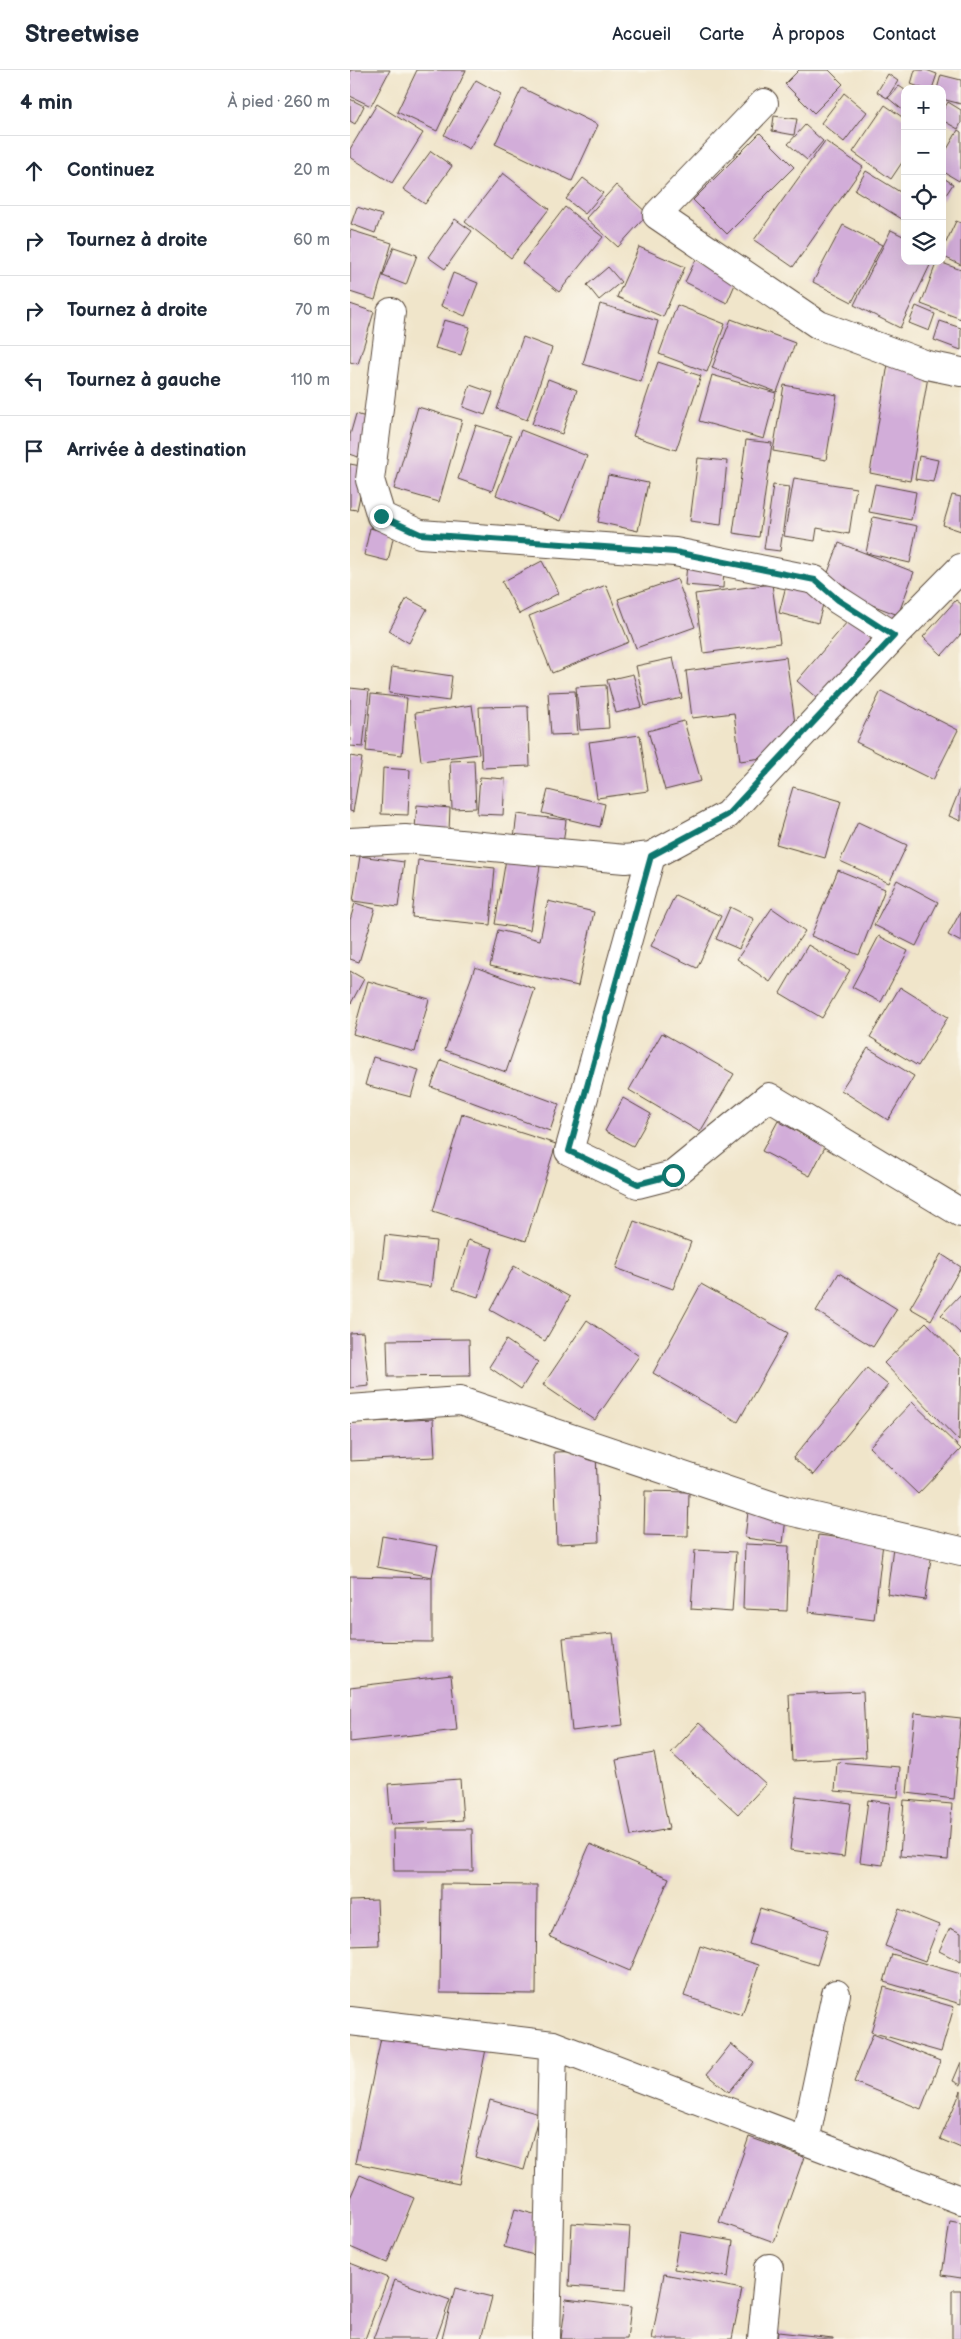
<!DOCTYPE html>
<html lang="fr">
<meta charset="utf-8">
<style>
:root{--surface:#fff;--page:#f2f2f3;--text:#1f2937;--muted:#747a83;--line:#e0e1e3}
body{margin:0;font-family:"Balsamiq Sans",sans-serif;background:var(--page);color:var(--text)}
.controls{position:absolute;right:15px;top:15px;display:grid;overflow:hidden;border-radius:10px;box-shadow:0 5px 20px #0002}
.controls button{width:45px;height:45px;display:grid;place-items:center;padding:0;border:0;border-bottom:1px solid var(--line);background:var(--surface);color:var(--text);font:25px sans-serif}
.stop{position:absolute;width:15px;height:15px;margin:-11px;border:4px solid #0f766e;border-radius:50%;background:#fff}
.stop.end{background:#0f766e;border-color:#fff;box-shadow:0 1px 5px #0008}
.list{margin:0;padding:0;list-style:none}
h2{display:flex;justify-content:space-between;align-items:center;height:65px;margin:0;padding:0 20px;font-size:21px}
h2 small{font-size:16px;font-weight:400;color:var(--muted)}
.list li{display:grid;grid-template-columns:32px 1fr auto;gap:15px;align-items:center;box-sizing:border-box;height:70px;padding:0 20px;border-top:1px solid var(--line)}
.list b{display:block;font-size:19px;white-space:nowrap}
.list em{font-size:16px;font-style:normal;color:var(--muted)}
.icon{flex:none;width:28px;height:28px;fill:none;stroke:currentColor;stroke-width:2;stroke-linecap:round;stroke-linejoin:round}
.map{position:relative;flex:none;width:611px;height:2269px;overflow:hidden}
header{display:flex;align-items:center;gap:30px;box-sizing:border-box;height:70px;padding:0 25px;background:var(--surface);border-bottom:1px solid var(--line)}
header strong{font-size:24px}
nav{display:flex;gap:28px;margin-inline-start:auto;font-size:18px}
main{display:flex}
aside{flex:1;background:var(--surface)}
.map>svg:first-child{display:block}
.building{fill:#d2add9}
.lines{fill:none;stroke-linecap:round;stroke-linejoin:round}
.minor-casing{stroke:#564638;stroke-width:30}
.minor{stroke:#fff;stroke-width:28}
.route{stroke:#0f766e;stroke-width:6}
</style>
<header>
<strong>Streetwise</strong>
<nav><a>Accueil</a><a>Carte</a><a>À propos</a><a>Contact</a></nav>
</header>
<main>
<aside>
<h2>4 min<small>À pied · 260 m</small></h2>
<ul class="list">
<li><svg class="icon" aria-label="ahead" viewBox="0 0 24 24"><path d="M12 20V5M6 11l6-6 6 6"/></svg><div><b>Continuez</b></div><em>20 m</em></li>
<li><svg class="icon" aria-label="right" viewBox="0 0 24 24"><path d="M7 20v-9h11M14 6l5 5-5 5"/></svg><div><b>Tournez à droite</b></div><em>60 m</em></li>
<li><svg class="icon" aria-label="right" viewBox="0 0 24 24"><path d="M7 20v-9h11M14 6l5 5-5 5"/></svg><div><b>Tournez à droite</b></div><em>70 m</em></li>
<li><svg class="icon" aria-label="left" viewBox="0 0 24 24"><path d="M17 20v-9H6M10 6l-5 5 5 5"/></svg><div><b>Tournez à gauche</b></div><em>110 m</em></li>
<li><svg class="icon" aria-label="arrive" viewBox="0 0 24 24"><path d="M6 21V4h12l-3 4 3 4H6"/></svg><div><b>Arrivée à destination</b></div></li>
</ul>
</aside>
<div class="map">
<svg width="611" height="2269" viewBox="0 0 611 2269">
<rect width="100%" height="100%" fill="#fbf7ec"/>
<filter id="ink" filterUnits="userSpaceOnUse"><feTurbulence type="fractalNoise" baseFrequency=".02" numOctaves="2"/><feDisplacementMap in="SourceGraphic" scale="10" xChannelSelector="R" yChannelSelector="G"/><feConvolveMatrix kernelMatrix="1 2 1 2 8 2 1 2 1" color-interpolation-filters="sRGB"/></filter>
<filter id="wash" filterUnits="userSpaceOnUse"><feTurbulence type="fractalNoise" baseFrequency=".0096" numOctaves="4" result="noise"/><feDisplacementMap in="SourceGraphic" scale="20" xChannelSelector="R" yChannelSelector="G"/><feGaussianBlur stdDeviation="1.12" result="paint"/><feColorMatrix in="noise" values="0 0 0 0 0 0 0 0 0 0 0 0 0 0 0 0 0 1.4 0 .05"/><feComposite in="paint" operator="in"/></filter>
<g filter="url(#wash)">
<rect width="100%" height="100%" fill="#f0e5ca"/>
<g id="blocks">
<!-- building -->
<path class="building" d="M 0,0 L 40,0 L 21,36 L 0,26 Z
M 67,0 L 116,0 L 87,61 L 47,42 Z
M 449,0 L 479,0 L 493,14 L 464,43 L 435,14 Z
M 565,0 L 576,0 L 587,4 L 582,19 L 574,19 L 561,14 Z
M 538,4 L 548,11 L 537,28 L 527,22 Z
M 591,5 L 611,10 L 611,34 L 592,29 L 592,19 L 587,19 Z
M 126,10 L 151,24 L 119,79 L 94,65 Z
M 549,16 L 555,20 L 555,42 L 538,28 Z
M 172,18 L 248,55 L 222,111 L 145,74 Z
M 494,23 L 517,42 L 494,72 L 471,53 Z
M 0,29 L 14,36 L 5,54 L 0,51 Z
M 598,32 L 611,40 L 611,53 L 608,59 L 592,50 L 592,42 Z
M 27,34 L 73,63 L 42,113 L 0,87 L 0,79 Z
M 535,35 L 555,49 L 555,88 L 541,109 L 503,82 Z
M 424,46 L 447,49 L 444,65 L 422,61 Z
M 455,55 L 473,71 L 457,90 L 438,74 Z
M 608,60 L 611,62 L 611,107 L 609,111 L 592,101 L 592,88 Z
M 410,63 L 444,97 L 377,164 L 343,130 Z
M 475,71 L 513,97 L 443,197 L 404,170 Z
M 81,81 L 102,96 L 75,134 L 53,119 Z
M 516,101 L 555,125 L 555,151 L 505,120 Z
M 153,103 L 199,139 L 161,188 L 115,152 Z
M 592,107 L 603,114 L 592,131 Z
M 233,108 L 253,123 L 235,144 L 216,129 Z
M 266,115 L 298,144 L 268,177 L 236,148 Z
M 7,137 L 32,145 L 25,163 L 1,154 Z
M 215,137 L 253,167 L 209,222 L 172,193 Z
M 105,149 L 122,161 L 95,199 L 78,187 Z
M 606,151 L 611,153 L 611,195 L 592,186 L 592,181 Z
M 493,155 L 532,175 L 502,232 L 463,212 Z
M 0,160 L 42,173 L 25,230 L 0,222 Z
M 541,160 L 555,167 L 555,191 L 582,191 L 550,258 L 504,235 Z
M 44,177 L 67,185 L 56,215 L 33,206 Z
M 289,177 L 335,197 L 313,247 L 267,227 Z
M 348,185 L 389,205 L 377,233 L 335,212 Z
M 587,191 L 611,200 L 611,249 L 571,234 Z
M 258,197 L 271,212 L 249,230 L 237,215 Z
M 103,203 L 128,213 L 115,246 L 91,236 Z
M 0,234 L 24,242 L 8,294 L 0,292 Z
M 250,234 L 308,251 L 291,312 L 233,294 Z
M 327,235 L 375,254 L 357,302 L 309,284 Z
M 566,236 L 585,244 L 579,261 L 559,253 Z
M 381,249 L 445,273 L 427,322 L 362,298 Z
M 94,250 L 120,257 L 111,285 L 85,278 Z
M 590,251 L 611,258 L 611,280 L 584,270 Z
M 173,267 L 202,278 L 177,350 L 147,339 Z
M 308,292 L 351,306 L 326,380 L 283,366 Z
M 538,294 L 579,301 L 560,411 L 520,403 Z
M 362,305 L 426,323 L 414,369 L 349,351 Z
M 198,309 L 227,320 L 212,364 L 182,354 Z
M 120,315 L 143,323 L 135,345 L 113,337 Z
M 434,315 L 487,325 L 476,390 L 423,381 Z
M 68,337 L 112,350 L 89,432 L 44,419 Z
M 6,344 L 26,350 L 14,389 L 0,384 L 0,365 Z
M 126,355 L 161,366 L 142,421 L 108,409 Z
M 171,360 L 237,386 L 211,451 L 146,425 Z
M 396,370 L 422,373 L 409,467 L 383,463 Z
M 569,386 L 588,390 L 583,412 L 565,409 Z
M 348,388 L 377,391 L 371,455 L 340,451 Z
M 0,394 L 16,397 L 7,440 L 0,439 Z
M 258,405 L 298,413 L 288,461 L 248,452 Z
M 444,408 L 506,418 L 499,464 L 467,458 L 465,471 L 434,466 Z
M 525,414 L 566,422 L 561,450 L 519,442 Z
M 423,415 L 439,417 L 430,481 L 414,479 Z
M 602,425 L 611,427 L 611,461 L 593,455 Z
M 523,447 L 567,456 L 560,493 L 516,483 Z
M 20,458 L 44,464 L 38,491 L 14,485 Z
M 489,473 L 564,502 L 548,545 L 473,516 Z
M 192,491 L 209,523 L 169,544 L 152,512 Z
M 337,495 L 374,497 L 373,518 L 335,515 Z
M 327,509 L 345,557 L 286,578 L 268,529 Z
M 437,512 L 476,523 L 468,553 L 429,543 Z
M 422,514 L 430,573 L 353,583 L 345,524 Z
M 256,515 L 279,572 L 202,603 L 179,546 Z
M 57,528 L 77,539 L 59,573 L 39,561 Z
M 606,530 L 611,534 L 611,564 L 592,585 L 573,567 Z
M 503,545 L 525,564 L 469,630 L 447,611 Z
M 436,587 L 449,683 L 390,691 L 384,643 L 342,648 L 336,601 Z
M 323,588 L 332,628 L 295,636 L 286,596 Z
M 42,597 L 102,606 L 99,631 L 39,623 Z
M 283,604 L 292,637 L 266,643 L 257,610 Z
M 256,615 L 259,658 L 230,660 L 226,617 Z
M 0,618 L 19,620 L 13,677 L 0,676 Z
M 225,621 L 228,664 L 201,665 L 198,622 Z
M 531,621 L 608,660 L 583,710 L 506,672 Z
M 21,624 L 57,628 L 52,685 L 16,681 Z
M 122,635 L 129,684 L 71,691 L 65,643 Z
M 178,636 L 180,696 L 132,698 L 129,637 Z
M 334,651 L 351,711 L 315,720 L 298,661 Z
M 290,665 L 298,721 L 247,728 L 239,672 Z
M 0,686 L 12,688 L 3,742 L 0,741 Z
M 124,690 L 126,738 L 102,739 L 100,691 Z
M 33,698 L 60,700 L 58,745 L 31,744 Z
M 130,707 L 155,709 L 153,745 L 127,744 Z
M 611,716 L 611,751 L 599,746 Z
M 443,717 L 491,731 L 475,788 L 426,774 Z
M 198,720 L 255,734 L 250,757 L 192,743 Z
M 67,735 L 100,738 L 99,761 L 65,758 Z
M 167,744 L 216,750 L 213,775 L 164,768 Z
M 508,752 L 557,775 L 539,813 L 490,791 Z
M 157,783 L 191,789 L 180,860 L 145,854 Z
M 10,786 L 54,792 L 48,837 L 3,831 Z
M 68,790 L 145,798 L 140,855 L 62,847 Z
M 488,800 L 535,819 L 509,885 L 461,866 Z
M 547,810 L 588,832 L 566,876 L 524,855 Z
M 325,825 L 371,846 L 347,898 L 301,876 Z
M 198,831 L 244,842 L 228,916 L 140,896 L 148,860 L 190,870 Z
M 5,833 L 25,839 L 9,892 L 0,889 L 0,850 Z
M 380,837 L 404,849 L 389,879 L 366,869 Z
M 422,838 L 455,861 L 420,912 L 387,889 Z
M 611,841 L 611,872 L 598,865 Z
M 529,866 L 558,881 L 531,932 L 502,917 Z
M 458,875 L 500,900 L 472,948 L 430,923 Z
M 125,897 L 185,919 L 156,1002 L 95,980 Z
M 0,901 L 14,909 L 0,935 Z
M 18,911 L 79,929 L 65,982 L 3,964 Z
M 550,917 L 598,947 L 568,996 L 520,967 Z
M 312,963 L 384,1004 L 350,1062 L 279,1020 Z
M 518,978 L 564,1006 L 538,1050 L 491,1020 Z
M 23,987 L 69,1000 L 61,1027 L 15,1015 Z
M 91,990 L 209,1034 L 200,1061 L 81,1017 Z
M 273,1028 L 301,1044 L 283,1076 L 255,1061 Z
M 112,1044 L 206,1074 L 176,1171 L 83,1141 Z
M 428,1051 L 475,1077 L 460,1106 L 412,1081 Z
M 284,1151 L 341,1172 L 323,1219 L 266,1198 Z
M 35,1165 L 86,1171 L 81,1217 L 30,1210 Z
M 118,1170 L 143,1178 L 128,1227 L 103,1219 Z
M 591,1184 L 611,1197 L 581,1250 L 560,1238 Z
M 164,1196 L 220,1227 L 195,1271 L 140,1240 Z
M 489,1203 L 547,1239 L 523,1277 L 466,1241 Z
M 351,1214 L 438,1263 L 388,1352 L 303,1303 Z
M 611,1224 L 611,1264 L 591,1245 Z
M 237,1250 L 289,1286 L 245,1350 L 193,1315 Z
M 576,1252 L 611,1288 L 609,1371 L 534,1293 Z
M 13,1262 L 19,1316 L 0,1318 L 0,1263 Z
M 119,1269 L 120,1306 L 38,1307 L 37,1270 Z
M 156,1270 L 188,1292 L 171,1319 L 139,1297 Z
M 517,1298 L 538,1315 L 464,1405 L 443,1388 Z
M 562,1332 L 611,1379 L 568,1424 L 519,1377 Z
M 83,1349 L 85,1387 L 0,1391 L 0,1353 Z
M 246,1381 L 249,1472 L 207,1474 L 204,1382 Z
M 295,1421 L 339,1422 L 338,1466 L 294,1465 Z
M 398,1442 L 436,1448 L 433,1473 L 395,1468 Z
M 468,1465 L 533,1473 L 524,1550 L 459,1542 Z
M 32,1466 L 88,1476 L 82,1507 L 27,1497 Z
M 395,1474 L 439,1476 L 437,1541 L 393,1539 Z
M 543,1477 L 582,1482 L 575,1530 L 537,1524 Z
M 345,1480 L 386,1482 L 382,1542 L 341,1539 Z
M 0,1506 L 82,1508 L 82,1572 L 0,1571 Z
M 263,1563 L 273,1655 L 222,1661 L 213,1568 Z
M 101,1605 L 107,1660 L 0,1672 L 0,1617 Z
M 513,1621 L 516,1687 L 442,1691 L 439,1624 Z
M 565,1643 L 611,1648 L 604,1729 L 557,1723 Z
M 349,1653 L 416,1714 L 388,1744 L 321,1683 Z
M 304,1683 L 319,1759 L 281,1766 L 266,1690 Z
M 487,1692 L 550,1697 L 548,1727 L 485,1721 Z
M 110,1709 L 113,1750 L 41,1755 L 38,1714 Z
M 446,1726 L 501,1733 L 494,1787 L 440,1780 Z
M 518,1730 L 540,1733 L 533,1795 L 510,1792 Z
M 554,1730 L 602,1734 L 598,1790 L 550,1786 Z
M 43,1759 L 122,1759 L 123,1801 L 44,1801 Z
M 240,1774 L 319,1808 L 280,1901 L 200,1867 Z
M 91,1814 L 187,1815 L 186,1924 L 90,1923 Z
M 27,1830 L 29,1875 L 0,1876 L 0,1831 Z
M 410,1838 L 478,1860 L 467,1895 L 399,1874 Z
M 549,1839 L 589,1855 L 575,1891 L 535,1876 Z
M 600,1858 L 611,1863 L 611,1892 L 589,1881 Z
M 350,1876 L 409,1895 L 392,1945 L 334,1926 Z
M 542,1884 L 611,1904 L 611,1934 L 534,1912 Z
M 534,1917 L 604,1937 L 591,1982 L 521,1962 Z
M 33,1958 L 136,1979 L 109,2114 L 5,2093 Z
M 523,1964 L 590,1991 L 571,2039 L 504,2012 Z
M 381,1974 L 404,1992 L 379,2022 L 357,2004 Z
M 611,1992 L 611,2015 L 603,2011 Z
M 611,2021 L 611,2078 L 590,2069 Z
M 140,2030 L 189,2044 L 174,2100 L 125,2087 Z
M 399,2067 L 454,2087 L 424,2172 L 369,2152 Z
M 10,2105 L 64,2128 L 37,2193 L 0,2177 L 0,2128 Z
M 165,2139 L 195,2147 L 184,2185 L 154,2177 Z
M 600,2151 L 611,2153 L 611,2208 L 592,2205 Z
M 222,2153 L 280,2157 L 276,2220 L 219,2216 Z
M 330,2162 L 383,2171 L 378,2207 L 324,2199 Z
M 0,2193 L 38,2208 L 15,2269 L 0,2269 Z
M 314,2204 L 392,2219 L 382,2269 L 302,2269 Z
M 45,2210 L 100,2230 L 86,2269 L 23,2269 Z
M 105,2218 L 142,2227 L 131,2269 L 92,2269 Z
M 602,2220 L 611,2220 L 611,2269 L 602,2269 Z
M 216,2229 L 281,2237 L 277,2269 L 211,2269 Z
M 428,2262 L 483,2268 L 483,2269 L 427,2269 Z"/>
</g>
</g>
<g filter="url(#ink)">
<use href="#blocks" fill-opacity="0" stroke="#564638" stroke-width="1"/>
<g class="lines">
<!-- minor casing -->
<g class="minor-casing">
<path id="minor" d="M 414,33 L 307,145 L 469,255 L 577,295 L 611,302
M 41,242 L 20,410 L 31,446 L 70,464 L 325,482 L 465,510 L 488,530 L 544,566
M 0,772 L 55,769 L 275,789 L 301,786 L 377,745 L 544,566 L 611,498
M 301,786 L 219,1081 L 288,1114 L 323,1105 L 419,1027 L 611,1143
M 0,1339 L 110,1331 L 435,1440 L 611,1481
M 0,1951 L 203,1975 L 611,2130
M 455,2071 L 486,1924
M 196,2269 L 203,1975
M 412,2269 L 419,2198"/>
</g>
<!-- minor -->
<use href="#minor" class="minor"/>
</g>
</g>
<g class="lines" filter="url(#ink)">
<!-- route -->
<path class="route" d="M 31,446 L 70,464 L 325,482 L 465,510 L 488,530 L 544,566 L 377,745 L 301,786 L 219,1081 L 288,1114 L 323,1105"/>
</g>
</svg>
<div class="controls">
<button>+</button>
<button>−</button>
<button><svg class="icon" aria-label="locate" viewBox="0 0 24 24"><circle cx="12" cy="12" r="6"/><path d="M12 2v4M12 18v4M2 12h4M18 12h4"/></svg></button>
<button><svg class="icon" aria-label="layers" viewBox="0 0 24 24"><path d="M12 4l9 5-9 5-9-5zM3 14l9 5 9-5"/></svg></button>
</div>
<div class="stop" style="left:323px;top:1105px"></div>
<div class="stop end" style="left:31px;top:446px"></div>
</div>
</main>
